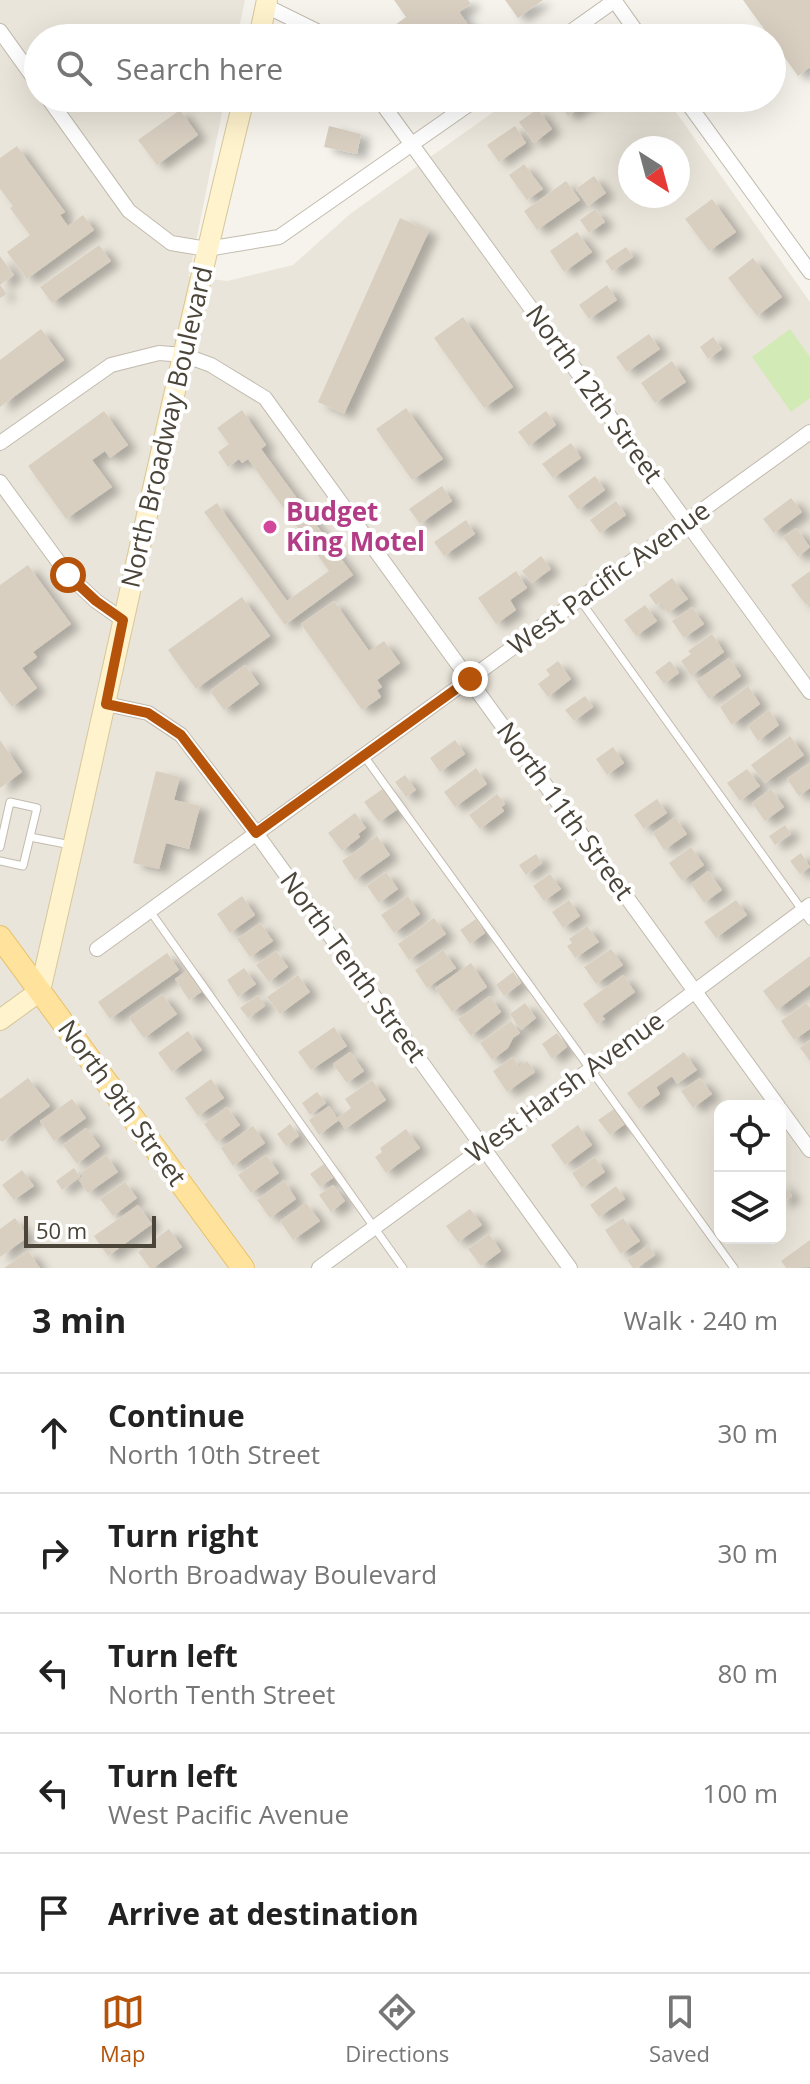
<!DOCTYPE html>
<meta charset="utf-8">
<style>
:root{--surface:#fff;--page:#f6f6f6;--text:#222;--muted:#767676;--line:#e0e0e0;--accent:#b45309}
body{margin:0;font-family:"Open Sans",sans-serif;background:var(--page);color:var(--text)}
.controls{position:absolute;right:24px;bottom:24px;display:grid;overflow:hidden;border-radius:16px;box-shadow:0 8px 32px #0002}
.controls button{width:72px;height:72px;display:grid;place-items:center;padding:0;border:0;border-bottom:2px solid var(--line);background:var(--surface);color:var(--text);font:40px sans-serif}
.compass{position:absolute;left:618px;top:136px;width:72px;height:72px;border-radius:50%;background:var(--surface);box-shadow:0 8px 32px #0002;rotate:144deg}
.scale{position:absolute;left:24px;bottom:20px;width:132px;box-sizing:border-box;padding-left:8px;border:4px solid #4b4439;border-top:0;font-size:22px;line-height:28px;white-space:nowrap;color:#4b4439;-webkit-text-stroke:6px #fff;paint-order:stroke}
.stop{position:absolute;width:24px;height:24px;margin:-18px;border:6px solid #b45309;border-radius:50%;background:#fff}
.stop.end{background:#b45309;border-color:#fff;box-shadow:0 2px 8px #0008}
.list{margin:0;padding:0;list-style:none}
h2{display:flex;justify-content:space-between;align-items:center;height:104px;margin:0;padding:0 32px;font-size:34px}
h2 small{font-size:26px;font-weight:400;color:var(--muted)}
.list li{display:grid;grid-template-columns:52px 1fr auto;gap:24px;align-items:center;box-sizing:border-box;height:120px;padding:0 32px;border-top:2px solid var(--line)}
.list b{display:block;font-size:30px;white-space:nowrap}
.list p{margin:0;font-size:26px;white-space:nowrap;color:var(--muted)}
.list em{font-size:26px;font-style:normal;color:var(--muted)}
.icon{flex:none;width:44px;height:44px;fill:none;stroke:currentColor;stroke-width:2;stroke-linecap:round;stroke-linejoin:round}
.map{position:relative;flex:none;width:810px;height:1268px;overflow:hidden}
.search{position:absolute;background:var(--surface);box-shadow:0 8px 32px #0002;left:24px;right:24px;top:24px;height:88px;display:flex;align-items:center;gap:20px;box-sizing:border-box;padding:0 28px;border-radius:44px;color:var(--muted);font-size:30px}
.sheet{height:704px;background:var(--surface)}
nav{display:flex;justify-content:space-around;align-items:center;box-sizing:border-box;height:112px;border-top:2px solid var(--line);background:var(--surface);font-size:22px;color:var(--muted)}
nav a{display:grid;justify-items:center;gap:4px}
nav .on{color:var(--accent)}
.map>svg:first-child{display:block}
.residential{fill:#eae5da;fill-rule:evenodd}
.green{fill:#d2eab5}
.building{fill:#d8cfc1;filter:url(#shadow)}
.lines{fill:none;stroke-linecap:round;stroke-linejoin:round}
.lane-casing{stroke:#c2bbae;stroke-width:9}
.street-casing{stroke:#c2bbae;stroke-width:16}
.secondary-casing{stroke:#d6c79b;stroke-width:22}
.primary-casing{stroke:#e6c16a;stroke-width:24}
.lane{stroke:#fff;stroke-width:7}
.street{stroke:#fff;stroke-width:14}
.secondary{stroke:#fff3cd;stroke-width:20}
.primary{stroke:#ffe39c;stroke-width:22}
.route{stroke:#b45309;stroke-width:10}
.hotel-dot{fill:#d1479c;stroke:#fff;stroke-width:3}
.labels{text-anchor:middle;stroke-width:8;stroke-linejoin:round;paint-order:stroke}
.street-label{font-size:26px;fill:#4b4439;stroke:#fff}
.hotel-label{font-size:26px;font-weight:bold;fill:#b23c85;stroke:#fff;text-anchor:start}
</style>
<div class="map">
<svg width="810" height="1268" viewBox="0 0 810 1268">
<defs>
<filter id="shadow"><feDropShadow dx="9" dy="5" stdDeviation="4" flood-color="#0004"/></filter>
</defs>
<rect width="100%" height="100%" fill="#f6f3ec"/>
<!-- residential -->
<path class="residential" d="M 0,0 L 245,0 L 237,38 L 38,38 L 38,98 L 225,98 L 189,276 L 227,281 L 293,265 L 350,214 L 513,98 L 666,98 L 810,302 L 810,1268 L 0,1268 ZM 630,148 L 678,148 L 678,196 L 630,196 ZM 720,1106 L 780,1106 L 780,1238 L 720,1238 Z"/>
<!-- green -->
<path class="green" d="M 790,329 L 810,357 L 810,398 L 791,412 L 752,357 Z"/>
<!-- building -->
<path class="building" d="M 394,0 L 468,0 L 471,4 L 459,12 L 475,34 L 485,27 L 492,37 L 461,38 L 456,31 L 451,35 L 454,38 L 405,38 L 395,25 L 406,17 Z
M 505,0 L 543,0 L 518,18 Z
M 743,0 L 810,0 L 810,67 L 798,76 Z
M 204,25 L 214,38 L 186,38 Z
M 556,98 L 593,98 L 568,116 Z
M 538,109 L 552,129 L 534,143 L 519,122 Z
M 180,110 L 198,135 L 157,165 L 138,140 Z
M 329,126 L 361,134 L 357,154 L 324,147 Z
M 515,126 L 526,143 L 499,162 L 487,145 Z
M 17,146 L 65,212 L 60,215 L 68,226 L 83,215 L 94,230 L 27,279 L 7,252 L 30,235 L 10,208 L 13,206 L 0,189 L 0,158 Z
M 524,164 L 543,189 L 527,200 L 509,175 Z
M 594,176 L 606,193 L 588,206 L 576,189 Z
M 566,181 L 580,200 L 537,230 L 524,211 Z
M 712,199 L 736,232 L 709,251 L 685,219 Z
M 595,209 L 605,222 L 589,233 L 580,220 Z
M 400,218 L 429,231 L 344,414 L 318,402 Z
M 577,232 L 592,252 L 564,272 L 550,251 Z
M 99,245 L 111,261 L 52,303 L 40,287 Z
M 626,247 L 633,257 L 612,271 L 605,261 Z
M 0,256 L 14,275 L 0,285 L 7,294 L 0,298 Z
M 753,258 L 782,297 L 757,316 L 728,278 Z
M 607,285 L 617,300 L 589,319 L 579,305 Z
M 463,317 L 513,387 L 484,408 L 434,338 Z
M 41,329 L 64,360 L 0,407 L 0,360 Z
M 649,334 L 660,349 L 627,372 L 616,357 Z
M 713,337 L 722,349 L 708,359 L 700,347 Z
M 672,361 L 686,382 L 655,403 L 641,383 Z
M 406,408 L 443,459 L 412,480 L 376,429 Z
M 242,410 L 266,445 L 261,449 L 353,575 L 285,625 L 204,512 L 217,503 L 287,601 L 329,571 L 248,459 L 242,463 L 239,459 L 228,467 L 218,452 L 229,444 L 217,428 Z
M 104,411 L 128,445 L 110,458 L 105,451 L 92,460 L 112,487 L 66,519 L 28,466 Z
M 546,411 L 556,425 L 529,446 L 518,432 Z
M 571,443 L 581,458 L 553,478 L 542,464 Z
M 595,476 L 605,490 L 578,510 L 568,496 Z
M 442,486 L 452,501 L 420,524 L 409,509 Z
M 791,498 L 802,512 L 774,533 L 763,519 Z
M 616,501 L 626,515 L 600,533 L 590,520 Z
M 466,520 L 475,534 L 444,556 L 434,542 Z
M 796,528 L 810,547 L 798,557 L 783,537 Z
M 541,556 L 551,569 L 532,583 L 522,571 Z
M 28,565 L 71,624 L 33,652 L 37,657 L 22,668 L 37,688 L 12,707 L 0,691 L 0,585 Z
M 516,571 L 527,588 L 510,600 L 516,610 L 496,624 L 478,598 Z
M 810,571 L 810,602 L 806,605 L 791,585 Z
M 672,578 L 688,599 L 668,613 L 661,602 L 656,605 L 649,595 Z
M 242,597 L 270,636 L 196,689 L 168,650 Z
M 334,601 L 369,651 L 384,641 L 400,663 L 377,680 L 382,687 L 377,690 L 381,697 L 362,710 L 301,624 Z
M 645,605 L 657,621 L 636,636 L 624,620 Z
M 692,607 L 704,624 L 684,638 L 672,621 Z
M 712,634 L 724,652 L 691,676 L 681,661 L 691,654 L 688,651 Z
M 729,658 L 741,676 L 709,699 L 696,681 Z
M 558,661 L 571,679 L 548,697 L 538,684 L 550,675 L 546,670 Z
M 670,661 L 679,673 L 664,684 L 655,672 Z
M 245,665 L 259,684 L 224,710 L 210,691 Z
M 748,686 L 760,704 L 732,725 L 720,707 Z
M 585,696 L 593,707 L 574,721 L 565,710 Z
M 769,710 L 779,725 L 758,741 L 748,726 Z
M 790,736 L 804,755 L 765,783 L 751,765 Z
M 0,740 L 22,772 L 0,788 Z
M 455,740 L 465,754 L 440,772 L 430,758 Z
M 613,747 L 624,763 L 607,775 L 596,759 Z
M 810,763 L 810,788 L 799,796 L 787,779 Z
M 476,768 L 487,784 L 455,807 L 444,792 Z
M 747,769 L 760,786 L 740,801 L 727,783 Z
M 156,771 L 180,777 L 174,800 L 200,806 L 189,849 L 166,843 L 159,869 L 133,863 Z
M 405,775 L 416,790 L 406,797 L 395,782 Z
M 384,788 L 398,809 L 379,822 L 364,802 Z
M 771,789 L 784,807 L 765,821 L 752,803 Z
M 497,794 L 505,804 L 501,807 L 504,811 L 480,829 L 469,815 Z
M 657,799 L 667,813 L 644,829 L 634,815 Z
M 355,813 L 366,828 L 358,834 L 360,837 L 342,851 L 328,833 Z
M 675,817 L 687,834 L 664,850 L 653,833 Z
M 785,825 L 791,834 L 775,845 L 769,836 Z
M 377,836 L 390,855 L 355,880 L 342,861 Z
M 691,847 L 704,865 L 682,881 L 669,863 Z
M 801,853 L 810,867 L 800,874 L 790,861 Z
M 536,854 L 542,863 L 526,875 L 519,865 Z
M 708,871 L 722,890 L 704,903 L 691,884 Z
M 386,872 L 398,889 L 379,903 L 367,886 Z
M 550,874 L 561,889 L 544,901 L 533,886 Z
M 242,896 L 255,915 L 230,933 L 217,914 Z
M 408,896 L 420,914 L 394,933 L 381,915 Z
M 569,900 L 580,916 L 563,928 L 552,912 Z
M 736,900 L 747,915 L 716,938 L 704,922 Z
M 434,918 L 446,934 L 409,960 L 398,944 Z
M 476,919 L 485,933 L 470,944 L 460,930 Z
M 260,923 L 273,941 L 250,957 L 237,939 Z
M 587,926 L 599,942 L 575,958 L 567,946 L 572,943 L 569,939 Z
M 611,949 L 623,965 L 596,984 L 584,967 Z
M 443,950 L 456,968 L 427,988 L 415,970 Z
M 276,951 L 288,967 L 269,982 L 256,965 Z
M 167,953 L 179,970 L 110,1019 L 98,1002 Z
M 810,956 L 810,985 L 777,1010 L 763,991 Z
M 471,963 L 487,987 L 452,1012 L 435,988 Z
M 244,968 L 256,984 L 238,997 L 227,980 Z
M 188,970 L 203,991 L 189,1000 L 175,979 Z
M 513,972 L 521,983 L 504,996 L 496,985 Z
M 298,975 L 310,992 L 280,1014 L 267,997 Z
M 623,975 L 635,992 L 602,1016 L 605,1019 L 597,1024 L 583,1004 Z
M 162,994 L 177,1014 L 144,1038 L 129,1018 Z
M 258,995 L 265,1006 L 248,1018 L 240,1008 Z
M 490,996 L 501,1012 L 471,1036 L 458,1019 Z
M 525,1003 L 536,1018 L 521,1030 L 510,1014 Z
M 806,1003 L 810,1008 L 810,1029 L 794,1040 L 781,1021 Z
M 511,1021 L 520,1033 L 513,1038 L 508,1048 L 492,1060 L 480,1043 Z
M 334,1027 L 347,1046 L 311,1070 L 298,1052 Z
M 188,1031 L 202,1050 L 172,1072 L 158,1053 Z
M 557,1033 L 567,1047 L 552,1059 L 542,1044 Z
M 810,1040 L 810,1061 L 800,1048 Z
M 350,1052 L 364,1071 L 347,1083 L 333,1064 Z
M 684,1052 L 697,1070 L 677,1084 L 672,1076 L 656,1087 L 660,1094 L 639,1109 L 627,1093 Z
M 513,1057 L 519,1067 L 527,1061 L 535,1072 L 507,1092 L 493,1071 Z
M 28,1078 L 50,1106 L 2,1142 L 0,1140 L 0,1099 Z
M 700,1078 L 712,1094 L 693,1108 L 681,1091 Z
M 211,1079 L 224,1098 L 198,1116 L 185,1098 Z
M 372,1080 L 386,1100 L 345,1129 L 339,1120 L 319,1135 L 309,1120 L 329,1106 L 337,1118 L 351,1108 L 345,1099 Z
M 317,1092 L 326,1103 L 310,1115 L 302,1103 Z
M 72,1099 L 86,1118 L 54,1141 L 40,1121 Z
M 227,1107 L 240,1125 L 217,1142 L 204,1124 Z
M 614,1109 L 625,1124 L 610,1135 L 598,1120 Z
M 290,1124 L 299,1136 L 286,1146 L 277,1134 Z
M 578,1125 L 592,1145 L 565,1165 L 551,1145 Z
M 253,1126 L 265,1143 L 233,1166 L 221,1148 Z
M 86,1128 L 100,1146 L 77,1164 L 63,1145 Z
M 406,1129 L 420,1148 L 386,1173 L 375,1157 L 382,1152 L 380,1148 Z
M 106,1155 L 118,1172 L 88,1193 L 79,1180 L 84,1176 L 81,1173 Z
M 266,1155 L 279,1173 L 251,1193 L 238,1175 Z
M 595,1157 L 605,1172 L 582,1188 L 572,1173 Z
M 324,1164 L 334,1177 L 320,1187 L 310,1174 Z
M 74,1168 L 80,1177 L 62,1190 L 56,1181 Z
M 22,1170 L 34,1186 L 14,1200 L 2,1185 Z
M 284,1180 L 296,1199 L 270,1218 L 257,1200 Z
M 780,1180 L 792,1196 L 780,1204 Z
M 125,1182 L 137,1198 L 113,1216 L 100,1199 Z
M 333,1185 L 345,1201 L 331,1212 L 319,1195 Z
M 616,1186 L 625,1199 L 599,1217 L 590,1205 Z
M 306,1203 L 320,1221 L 293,1240 L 280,1221 Z
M 138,1205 L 152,1224 L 108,1256 L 94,1236 Z
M 470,1209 L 482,1225 L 458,1242 L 446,1226 Z
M 15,1218 L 28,1237 L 0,1257 L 0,1229 Z
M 623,1218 L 640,1241 L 621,1254 L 605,1230 Z
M 169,1229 L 182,1247 L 153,1268 L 150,1268 L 138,1252 Z
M 489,1234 L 501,1251 L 481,1266 L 468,1249 Z
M 810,1240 L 810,1267 L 786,1268 L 781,1261 Z
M 648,1245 L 655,1255 L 637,1268 L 633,1268 L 627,1260 Z
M 28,1251 L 40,1268 L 4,1268 Z"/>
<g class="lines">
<!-- lane casing -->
<g class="lane-casing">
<path id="lane" d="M 580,600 L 810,921
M 364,756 L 734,1268
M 30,837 L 71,845
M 0,847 L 10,802 L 37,808 L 23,866 L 0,861
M 150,911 L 403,1268"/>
</g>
<!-- street casing -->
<g class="street-casing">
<path id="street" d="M 614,0 L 641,38
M 266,6 L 331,38
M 0,31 L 38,84
M 562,38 L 614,1
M 48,98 L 129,211 L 171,243 L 207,249 L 279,237 L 478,98
M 378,98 L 810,692
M 684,98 L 810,272
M 0,443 L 111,365 L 159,353 L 184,355 L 211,365 L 265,398 L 778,1106
M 0,482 L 68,575 L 96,601 L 123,620
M 106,704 L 148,713 L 181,735 L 256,833 L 570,1268
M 97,949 L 810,432
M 780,1109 L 810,1150
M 319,1268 L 591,1069 L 810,905"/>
</g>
<!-- secondary casing -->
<g class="secondary-casing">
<path id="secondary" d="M 259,38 L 267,0
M 0,1020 L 40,991 C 109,693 171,395 244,98"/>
</g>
<!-- primary casing -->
<g class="primary-casing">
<path id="primary" d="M 0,937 L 243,1268"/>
</g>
<!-- lane -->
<use href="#lane" class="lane"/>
<!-- street -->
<use href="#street" class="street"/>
<!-- secondary -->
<use href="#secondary" class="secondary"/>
<!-- primary -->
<use href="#primary" class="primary"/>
</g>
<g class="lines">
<!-- route -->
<path class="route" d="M 68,575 L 96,601 L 123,620 L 106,704 L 148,713 L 181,735 L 256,833 L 470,679"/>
</g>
<!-- markers -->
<circle class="hotel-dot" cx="270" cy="527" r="8"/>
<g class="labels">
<!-- street labels -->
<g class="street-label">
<text transform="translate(594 394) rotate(54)" y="9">North 12th Street</text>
<text transform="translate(167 427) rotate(-77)" y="9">North Broadway Boulevard</text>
<text transform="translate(609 578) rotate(-36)" y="9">West Pacific Avenue</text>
<text transform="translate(565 811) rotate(54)" y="9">North 11th Street</text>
<text transform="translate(353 967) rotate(54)" y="9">North Tenth Street</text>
<text transform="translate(565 1087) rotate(-36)" y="9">West Harsh Avenue</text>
<text transform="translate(122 1103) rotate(54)" y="9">North 9th Street</text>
</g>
<!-- hotel labels -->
<g class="hotel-label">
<text x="286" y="521">Budget<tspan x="286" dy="30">King Motel</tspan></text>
</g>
</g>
</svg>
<div class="controls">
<button><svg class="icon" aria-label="locate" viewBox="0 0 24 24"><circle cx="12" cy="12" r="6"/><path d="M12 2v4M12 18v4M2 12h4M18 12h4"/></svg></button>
<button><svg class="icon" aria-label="layers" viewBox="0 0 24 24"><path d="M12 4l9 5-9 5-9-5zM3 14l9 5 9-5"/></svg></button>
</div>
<svg class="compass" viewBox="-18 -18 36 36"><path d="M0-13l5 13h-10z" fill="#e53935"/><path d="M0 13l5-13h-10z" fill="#767676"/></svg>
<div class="scale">50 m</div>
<div class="stop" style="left:68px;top:575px"></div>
<div class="stop end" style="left:470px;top:679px"></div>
<div class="search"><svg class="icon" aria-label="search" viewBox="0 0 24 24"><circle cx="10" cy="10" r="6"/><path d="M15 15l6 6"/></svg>Search here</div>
</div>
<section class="sheet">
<h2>3 min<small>Walk · 240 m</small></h2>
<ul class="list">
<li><svg class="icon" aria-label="ahead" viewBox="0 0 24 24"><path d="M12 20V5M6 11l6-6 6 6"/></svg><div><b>Continue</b><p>North 10th Street</p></div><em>30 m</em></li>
<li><svg class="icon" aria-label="right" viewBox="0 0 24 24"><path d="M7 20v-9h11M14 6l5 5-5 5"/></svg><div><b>Turn right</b><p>North Broadway Boulevard</p></div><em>30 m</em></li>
<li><svg class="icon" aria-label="left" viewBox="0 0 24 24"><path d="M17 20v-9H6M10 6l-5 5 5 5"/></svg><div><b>Turn left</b><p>North Tenth Street</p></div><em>80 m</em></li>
<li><svg class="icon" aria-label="left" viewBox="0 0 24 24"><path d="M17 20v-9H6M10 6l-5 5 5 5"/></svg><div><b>Turn left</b><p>West Pacific Avenue</p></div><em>100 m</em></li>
<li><svg class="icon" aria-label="arrive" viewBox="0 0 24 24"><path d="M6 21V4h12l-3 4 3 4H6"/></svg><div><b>Arrive at destination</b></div></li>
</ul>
</section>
<nav>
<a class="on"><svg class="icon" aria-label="map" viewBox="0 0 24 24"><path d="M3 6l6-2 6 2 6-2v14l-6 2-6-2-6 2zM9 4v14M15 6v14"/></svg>Map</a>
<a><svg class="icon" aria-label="directions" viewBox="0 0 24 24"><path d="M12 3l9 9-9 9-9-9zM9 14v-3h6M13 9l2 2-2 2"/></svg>Directions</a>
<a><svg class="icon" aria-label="saved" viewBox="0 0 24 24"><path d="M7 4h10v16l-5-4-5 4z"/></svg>Saved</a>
</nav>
